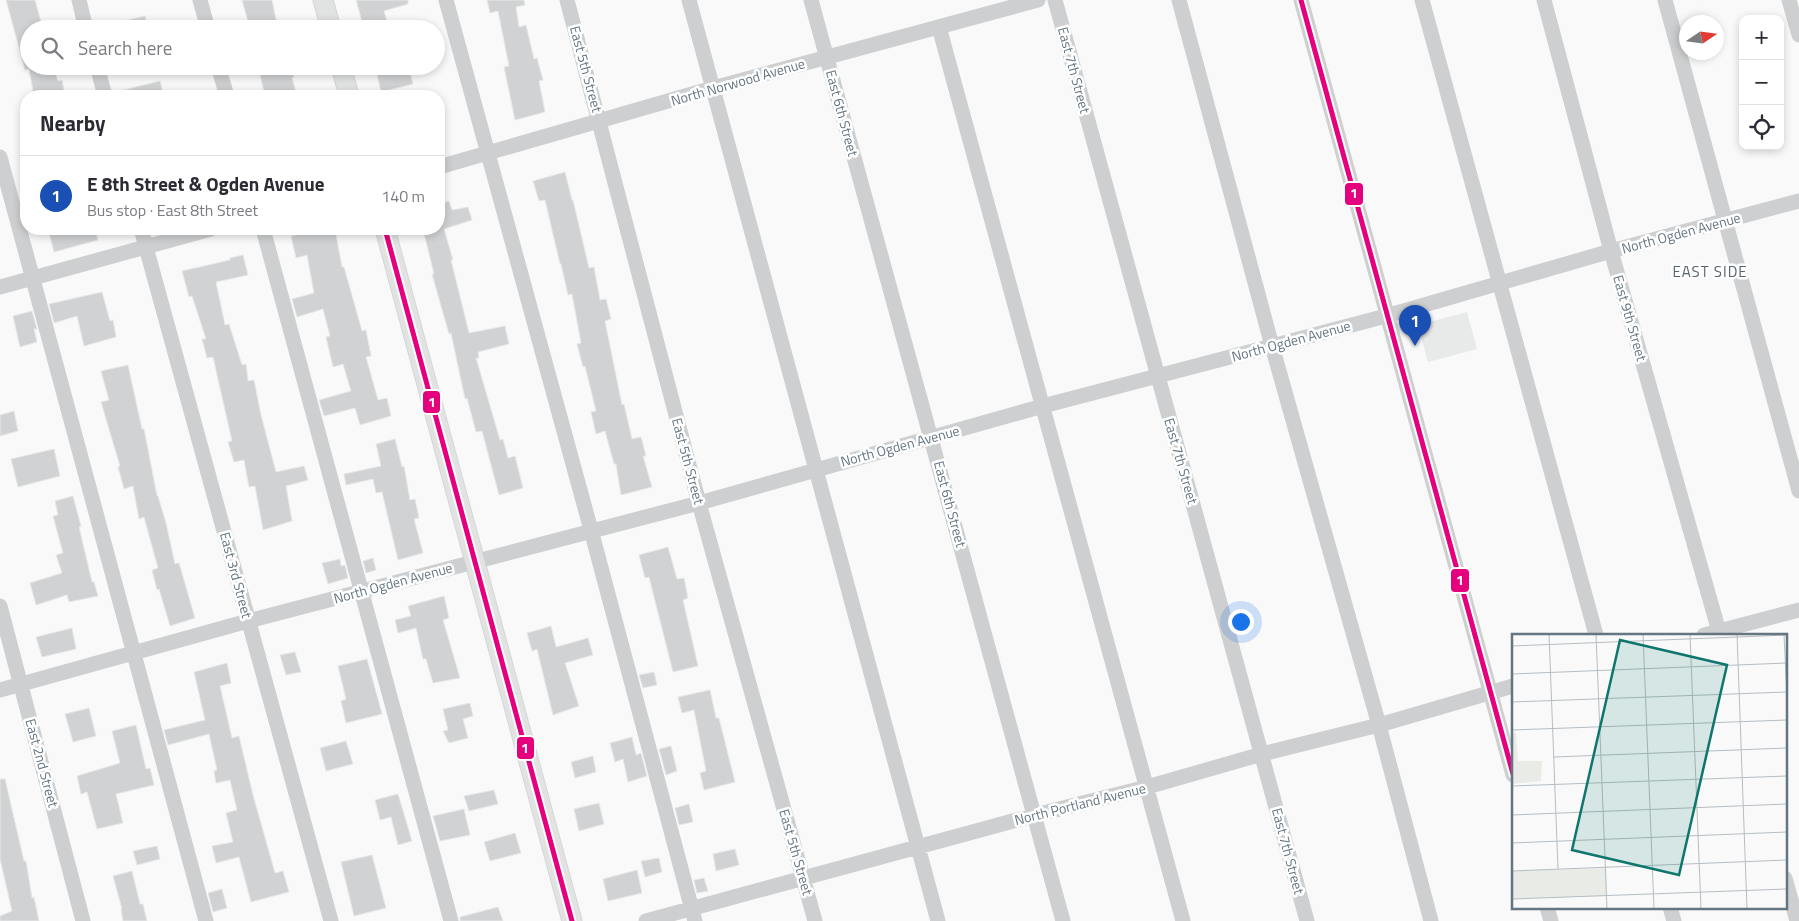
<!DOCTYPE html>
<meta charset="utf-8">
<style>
:root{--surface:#fff;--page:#f2f2f3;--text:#2b2b33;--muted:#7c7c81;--line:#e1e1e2;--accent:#5c6169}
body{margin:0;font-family:"Titillium Web",sans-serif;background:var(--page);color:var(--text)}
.controls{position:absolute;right:15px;top:15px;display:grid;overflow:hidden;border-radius:10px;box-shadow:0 2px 8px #0003}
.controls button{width:45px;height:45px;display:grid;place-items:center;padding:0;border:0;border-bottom:1px solid var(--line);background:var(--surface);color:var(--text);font:25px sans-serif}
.compass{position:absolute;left:1679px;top:15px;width:45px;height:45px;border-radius:50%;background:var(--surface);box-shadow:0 2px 8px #0003;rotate:77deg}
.you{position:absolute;left:1240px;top:621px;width:18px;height:18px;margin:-12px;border:4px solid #fff;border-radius:50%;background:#1a73e8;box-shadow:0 0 0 8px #1a73e833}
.badge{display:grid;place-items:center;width:32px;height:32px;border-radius:50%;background:var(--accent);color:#fff;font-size:16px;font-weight:700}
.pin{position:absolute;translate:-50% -41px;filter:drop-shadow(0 1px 2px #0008)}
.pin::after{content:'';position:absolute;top:26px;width:18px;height:15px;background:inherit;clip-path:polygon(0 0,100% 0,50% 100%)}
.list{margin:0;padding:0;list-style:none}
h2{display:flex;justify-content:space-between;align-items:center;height:65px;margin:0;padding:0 20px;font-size:21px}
h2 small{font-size:16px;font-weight:400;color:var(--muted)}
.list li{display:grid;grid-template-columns:32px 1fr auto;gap:15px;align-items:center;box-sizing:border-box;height:80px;padding:0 20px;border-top:1px solid var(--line)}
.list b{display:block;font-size:19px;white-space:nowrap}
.list p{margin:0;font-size:16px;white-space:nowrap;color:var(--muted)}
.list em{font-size:16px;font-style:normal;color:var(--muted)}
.icon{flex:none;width:28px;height:28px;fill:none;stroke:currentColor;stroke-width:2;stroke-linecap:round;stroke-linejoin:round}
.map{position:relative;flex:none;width:1799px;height:921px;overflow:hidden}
.search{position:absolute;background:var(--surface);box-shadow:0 2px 8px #0003;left:20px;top:20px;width:425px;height:55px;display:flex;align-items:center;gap:12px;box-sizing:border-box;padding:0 18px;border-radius:28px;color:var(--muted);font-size:19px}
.panel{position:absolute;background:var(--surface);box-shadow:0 2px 8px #0003;left:20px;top:90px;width:425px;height:145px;border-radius:20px}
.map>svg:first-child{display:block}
.built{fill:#e8e9e9}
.building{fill:#d0d2d3;stroke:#e8e8e8}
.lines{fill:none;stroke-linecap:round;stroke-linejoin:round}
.major-casing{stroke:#d5d6d7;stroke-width:21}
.minor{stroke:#cecfd0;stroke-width:15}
.major{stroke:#e1e2e2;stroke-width:19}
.bus-1-casing{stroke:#fff;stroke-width:9}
.bus-1{stroke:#e5007d;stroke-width:5}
.labels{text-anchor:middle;stroke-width:5;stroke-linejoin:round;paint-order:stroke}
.street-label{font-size:14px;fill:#657683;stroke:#fff}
.neighbourhood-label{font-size:15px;letter-spacing:1px;fill:#57646e;stroke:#fff}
.inset-road{fill:none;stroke:#b5bdc3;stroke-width:1}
.view{fill:#0f766e;fill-opacity:0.15;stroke:#0f766e;stroke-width:2.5}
.inset-edge{fill:none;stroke:#657683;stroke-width:2.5}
.line-badge{stroke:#fff;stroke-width:2}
.badge-label{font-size:14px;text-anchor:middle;font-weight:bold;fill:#fff}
</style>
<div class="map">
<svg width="1799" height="921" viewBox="0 0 1799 921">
<rect width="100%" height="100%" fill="#f9f9f9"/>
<!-- built -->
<path class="built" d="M 1467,312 L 1477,349 L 1428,362 L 1418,325 Z"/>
<!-- building -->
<path class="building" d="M 6,0 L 35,0 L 43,29 L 29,29 L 29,66 L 53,66 L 58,81 L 62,80 L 65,96 L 34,96 L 29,69 L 25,70 Z
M 242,0 L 272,0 L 278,29 L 250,29 Z
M 356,0 L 408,0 L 408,4 L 384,11 L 389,29 L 364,29 Z
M 487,0 L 524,0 L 525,5 L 516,7 L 519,27 L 526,25 L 534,59 L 537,58 L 543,80 L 539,81 L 545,112 L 515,120 L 504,67 L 509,66 L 498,11 L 490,13 Z
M 145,16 L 148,29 L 111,29 L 111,24 Z
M 258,66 L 291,66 L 294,77 L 292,78 L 297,96 L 265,96 Z
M 405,66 L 408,66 L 413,84 L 381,92 L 377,74 Z
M 160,81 L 164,96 L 115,96 L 115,92 Z
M 565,172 L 572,200 L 573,200 L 589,268 L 594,267 L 600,300 L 606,299 L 611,319 L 605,321 L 622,405 L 624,404 L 632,439 L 641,437 L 646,456 L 643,456 L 652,487 L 621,495 L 616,464 L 614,464 L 605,431 L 596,434 L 591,412 L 596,411 L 585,366 L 583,367 L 577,344 L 581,343 L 572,294 L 568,295 L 561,264 L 560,264 L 545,200 L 539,201 L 533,181 Z
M 449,201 L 452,210 L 468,207 L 472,220 L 444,229 L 453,260 L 451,260 L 469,333 L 505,326 L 509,344 L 478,352 L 479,358 L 476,358 L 500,440 L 503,439 L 508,458 L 515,456 L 523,488 L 499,495 L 482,431 L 476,432 L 467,398 L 465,399 L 451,333 L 449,334 L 432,274 L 434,274 L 423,229 L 439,229 L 439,204 Z
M 48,229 L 95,229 L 98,240 L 54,252 Z
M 323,229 L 335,229 L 342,267 L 344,267 L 362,331 L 366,330 L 371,356 L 366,357 L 378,400 L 387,398 L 391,416 L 360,425 L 355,408 L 324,416 L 319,400 L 351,391 L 343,364 L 333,367 L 326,337 L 330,336 L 323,309 L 297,317 L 292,299 L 314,293 L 307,255 L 296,258 L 291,236 Z
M 243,255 L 248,275 L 216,282 L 225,325 L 229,324 L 242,365 L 246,364 L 248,381 L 254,380 L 261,415 L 276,472 L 304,466 L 308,480 L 286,486 L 292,521 L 263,530 L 255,486 L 249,487 L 244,460 L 234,462 L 228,442 L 232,441 L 213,357 L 207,358 L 202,339 L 206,339 L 192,296 L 189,297 L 182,271 L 230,260 L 230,258 Z
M 102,292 L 110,321 L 113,320 L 116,337 L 84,346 L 77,316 L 54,323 L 49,304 Z
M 32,311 L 37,329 L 34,329 L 37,342 L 20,347 L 13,316 Z
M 128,365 L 142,429 L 144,429 L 157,496 L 158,496 L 166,523 L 175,564 L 179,563 L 195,618 L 170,626 L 159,589 L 157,590 L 152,570 L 158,568 L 144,517 L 139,519 L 133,486 L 124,489 L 118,467 L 120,466 L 101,402 L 109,400 L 101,371 Z
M 14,411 L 18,431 L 0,436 L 0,415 Z
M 395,439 L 402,467 L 404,466 L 410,500 L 415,499 L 419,518 L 414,519 L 423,553 L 398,560 L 382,492 L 376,493 L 373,479 L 346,485 L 344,474 L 381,466 L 376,444 Z
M 54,449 L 60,476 L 18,487 L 11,459 Z
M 73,496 L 81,526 L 79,527 L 92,582 L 94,582 L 98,596 L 69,602 L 67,595 L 36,605 L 30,583 L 62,573 L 56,555 L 63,553 L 53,516 L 58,515 L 55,501 Z
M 668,547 L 677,579 L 684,578 L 688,598 L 683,600 L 698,666 L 673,672 L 649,577 L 645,578 L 639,555 Z
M 373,558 L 376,570 L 366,573 L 363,561 Z
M 340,559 L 341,566 L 345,565 L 348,578 L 328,584 L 322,563 Z
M 444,596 L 449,618 L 443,620 L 460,678 L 433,683 L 426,659 L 423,659 L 416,628 L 398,633 L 395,620 L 411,616 L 408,606 Z
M 551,626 L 556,647 L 588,638 L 593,655 L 565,663 L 579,706 L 553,715 L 537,649 L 532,651 L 527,633 Z
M 72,628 L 76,649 L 42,657 L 36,637 Z
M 295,652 L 301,672 L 286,675 L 280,655 Z
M 367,659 L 382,714 L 346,723 L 341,701 L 346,699 L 338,666 Z
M 227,663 L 231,683 L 220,686 L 232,738 L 239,736 L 253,795 L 275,873 L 283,871 L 289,892 L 251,902 L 239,857 L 216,863 L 212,846 L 233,842 L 226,813 L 237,810 L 230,780 L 216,783 L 214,771 L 217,770 L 209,734 L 168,745 L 164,730 L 205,720 L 194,672 Z
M 654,672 L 657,685 L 643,688 L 639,675 Z
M 710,690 L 716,718 L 719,718 L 735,782 L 704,790 L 700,773 L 706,771 L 694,710 L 682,713 L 678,697 Z
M 470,703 L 473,716 L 463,719 L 468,738 L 449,743 L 443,731 L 448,730 L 443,709 Z
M 89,708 L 96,736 L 73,742 L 65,714 Z
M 136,725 L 146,769 L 150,768 L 154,785 L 116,794 L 123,823 L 97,829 L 87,792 L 81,794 L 77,776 L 120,763 L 112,731 Z
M 632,737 L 636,755 L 641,753 L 647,776 L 628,782 L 623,759 L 615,762 L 610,743 Z
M 346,741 L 353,764 L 326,771 L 320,748 Z
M 671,746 L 677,771 L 666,775 L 659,749 Z
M 593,756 L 596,772 L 575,778 L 571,762 Z
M 0,779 L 5,779 L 24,861 L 26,861 L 32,898 L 34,897 L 39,921 L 0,921 L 0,916 L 12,911 L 0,859 Z
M 494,790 L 498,804 L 469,811 L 464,796 Z
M 398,794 L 412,841 L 398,845 L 391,817 L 380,820 L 375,800 Z
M 599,803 L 604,824 L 579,831 L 574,809 Z
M 689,804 L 693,822 L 679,825 L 675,808 Z
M 464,809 L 470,835 L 440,841 L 433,816 Z
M 515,833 L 521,853 L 490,861 L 484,842 Z
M 157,846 L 160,859 L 137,865 L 133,851 Z
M 735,849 L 739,865 L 716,871 L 713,854 Z
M 372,855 L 386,908 L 354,916 L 341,862 Z
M 659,858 L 662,872 L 645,877 L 641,861 Z
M 637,870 L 642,893 L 608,901 L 603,879 Z
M 132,871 L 140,904 L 143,904 L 147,921 L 123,921 L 121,909 L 122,909 L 113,876 Z
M 704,878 L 708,891 L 697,893 L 694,880 Z
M 222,889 L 227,908 L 213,912 L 208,893 Z
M 498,907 L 503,921 L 460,921 L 460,917 Z"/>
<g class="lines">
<!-- major casing -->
<g class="major-casing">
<path id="major" d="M 323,0 L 331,29
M 341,66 L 349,96
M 385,229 L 572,921"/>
</g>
<!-- minor -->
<path class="minor" d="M 79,0 L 86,29
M 200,0 L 208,29
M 446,0 L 591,530 L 695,921
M 567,0 L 699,503 L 815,921
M 689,0 L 938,921
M 811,0 L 1063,921
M 1055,0 L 1307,921
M 1179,0 L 1272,346 L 1379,725 L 1431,921
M 1301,0 L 1513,775
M 1422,0 L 1596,635
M 1544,0 L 1611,251 L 1720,635
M 1665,0 L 1799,491
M 1789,0 L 1799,35
M 939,27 L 1183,921
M 97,66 L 105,96
M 218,66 L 227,96
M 0,157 L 206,921
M 439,167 L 713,88 L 1038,0
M 141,229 L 331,921
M 263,229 L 451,921
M 0,287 L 211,229
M 0,606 L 83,921
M 1704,635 L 1799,610
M 0,690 L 248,621 L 699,503 L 1043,406 L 1386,316 L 1611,251 L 1799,201
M 1785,878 L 1797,921
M 1547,907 L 1551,921
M 1670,907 L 1674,921
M 646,921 L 1035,815 L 1147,787 L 1262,754 L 1379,725 L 1513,686"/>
<!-- major -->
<use href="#major" class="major"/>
<!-- bus-1 casing -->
<g class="bus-1-casing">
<path id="bus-1" d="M 1301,0 L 1513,774
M 385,229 L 572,921"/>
</g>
<!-- bus-1 -->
<use href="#bus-1" class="bus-1"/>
</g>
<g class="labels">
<!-- street labels -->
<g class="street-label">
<text transform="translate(586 69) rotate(75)" y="5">East 5th Street</text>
<text transform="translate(1074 70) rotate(75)" y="5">East 7th Street</text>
<text transform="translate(738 82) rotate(-16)" y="5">North Norwood Avenue</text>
<text transform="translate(842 113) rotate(75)" y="5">East 6th Street</text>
<text transform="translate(1681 233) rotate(-15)" y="5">North Ogden Avenue</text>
<text transform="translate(1630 318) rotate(74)" y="5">East 9th Street</text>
<text transform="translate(1291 341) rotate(-15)" y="5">North Ogden Avenue</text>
<text transform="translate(900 446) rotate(-15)" y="5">North Ogden Avenue</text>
<text transform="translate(688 461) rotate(75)" y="5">East 5th Street</text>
<text transform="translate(1181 461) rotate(74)" y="5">East 7th Street</text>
<text transform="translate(950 504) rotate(75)" y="5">East 6th Street</text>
<text transform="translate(236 575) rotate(75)" y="5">East 3rd Street</text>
<text transform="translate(393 583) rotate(-15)" y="5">North Ogden Avenue</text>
<text transform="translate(42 763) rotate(75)" y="5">East 2nd Street</text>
<text transform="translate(1080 804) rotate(-14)" y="5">North Portland Avenue</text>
<text transform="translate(1288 851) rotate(75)" y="5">East 7th Street</text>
<text transform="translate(796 852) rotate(74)" y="5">East 5th Street</text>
</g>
<!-- neighbourhood labels -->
<g class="neighbourhood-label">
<text x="1710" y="277">EAST SIDE</text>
</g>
</g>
<!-- overview -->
<g transform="translate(1512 634)">
<rect width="275" height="275" fill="#f9f9f9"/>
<path d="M 0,99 L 4,99 L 6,127 L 30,127 L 29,147 L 0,150 ZM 94,234 L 95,262 L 0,265 L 0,237 Z" fill="#e8ebe6"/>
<path class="inset-road" d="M 37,0 L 46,235M 84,0 L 95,275M 131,0 L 142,275M 178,0 L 189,275M 225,0 L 235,275M 272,1 L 275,62M 0,12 L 275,1M 0,40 L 275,29M 0,68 L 275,58M 0,96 L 275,86M 42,123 L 275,114M 0,152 L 275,142M 0,181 L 275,170M 0,209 L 275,198M 0,237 L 275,226M 0,265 L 275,255"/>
<path class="view" d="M 108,6 L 215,31 L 167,241 L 60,216 Z"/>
<rect width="275" height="275" class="inset-edge"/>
</g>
<g class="line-badge">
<rect x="1344" y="182" width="20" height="24" rx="5" fill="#e5007d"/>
<rect x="422" y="390" width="19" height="24" rx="5" fill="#e5007d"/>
<rect x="1450" y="568" width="20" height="25" rx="5" fill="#e5007d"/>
<rect x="516" y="736" width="19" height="24" rx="5" fill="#e5007d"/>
</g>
<g class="badge-label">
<text x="1354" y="198">1</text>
<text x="432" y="407">1</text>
<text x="1460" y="585">1</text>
<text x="525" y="753">1</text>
</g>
</svg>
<div class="controls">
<button>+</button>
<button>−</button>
<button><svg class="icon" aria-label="locate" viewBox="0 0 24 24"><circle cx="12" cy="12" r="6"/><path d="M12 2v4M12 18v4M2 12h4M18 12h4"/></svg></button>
</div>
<svg class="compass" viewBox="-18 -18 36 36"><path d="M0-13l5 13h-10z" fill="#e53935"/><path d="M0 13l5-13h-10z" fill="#7c7c81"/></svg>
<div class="you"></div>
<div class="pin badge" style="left:1415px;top:346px;background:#1a4fb4">1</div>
<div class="search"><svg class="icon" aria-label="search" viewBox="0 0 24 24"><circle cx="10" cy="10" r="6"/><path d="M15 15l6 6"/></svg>Search here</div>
<section class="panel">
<h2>Nearby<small></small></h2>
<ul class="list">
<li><span class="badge" style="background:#1a4fb4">1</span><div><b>E 8th Street &amp; Ogden Avenue</b><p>Bus stop · East 8th Street</p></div><em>140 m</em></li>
</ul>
</section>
</div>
